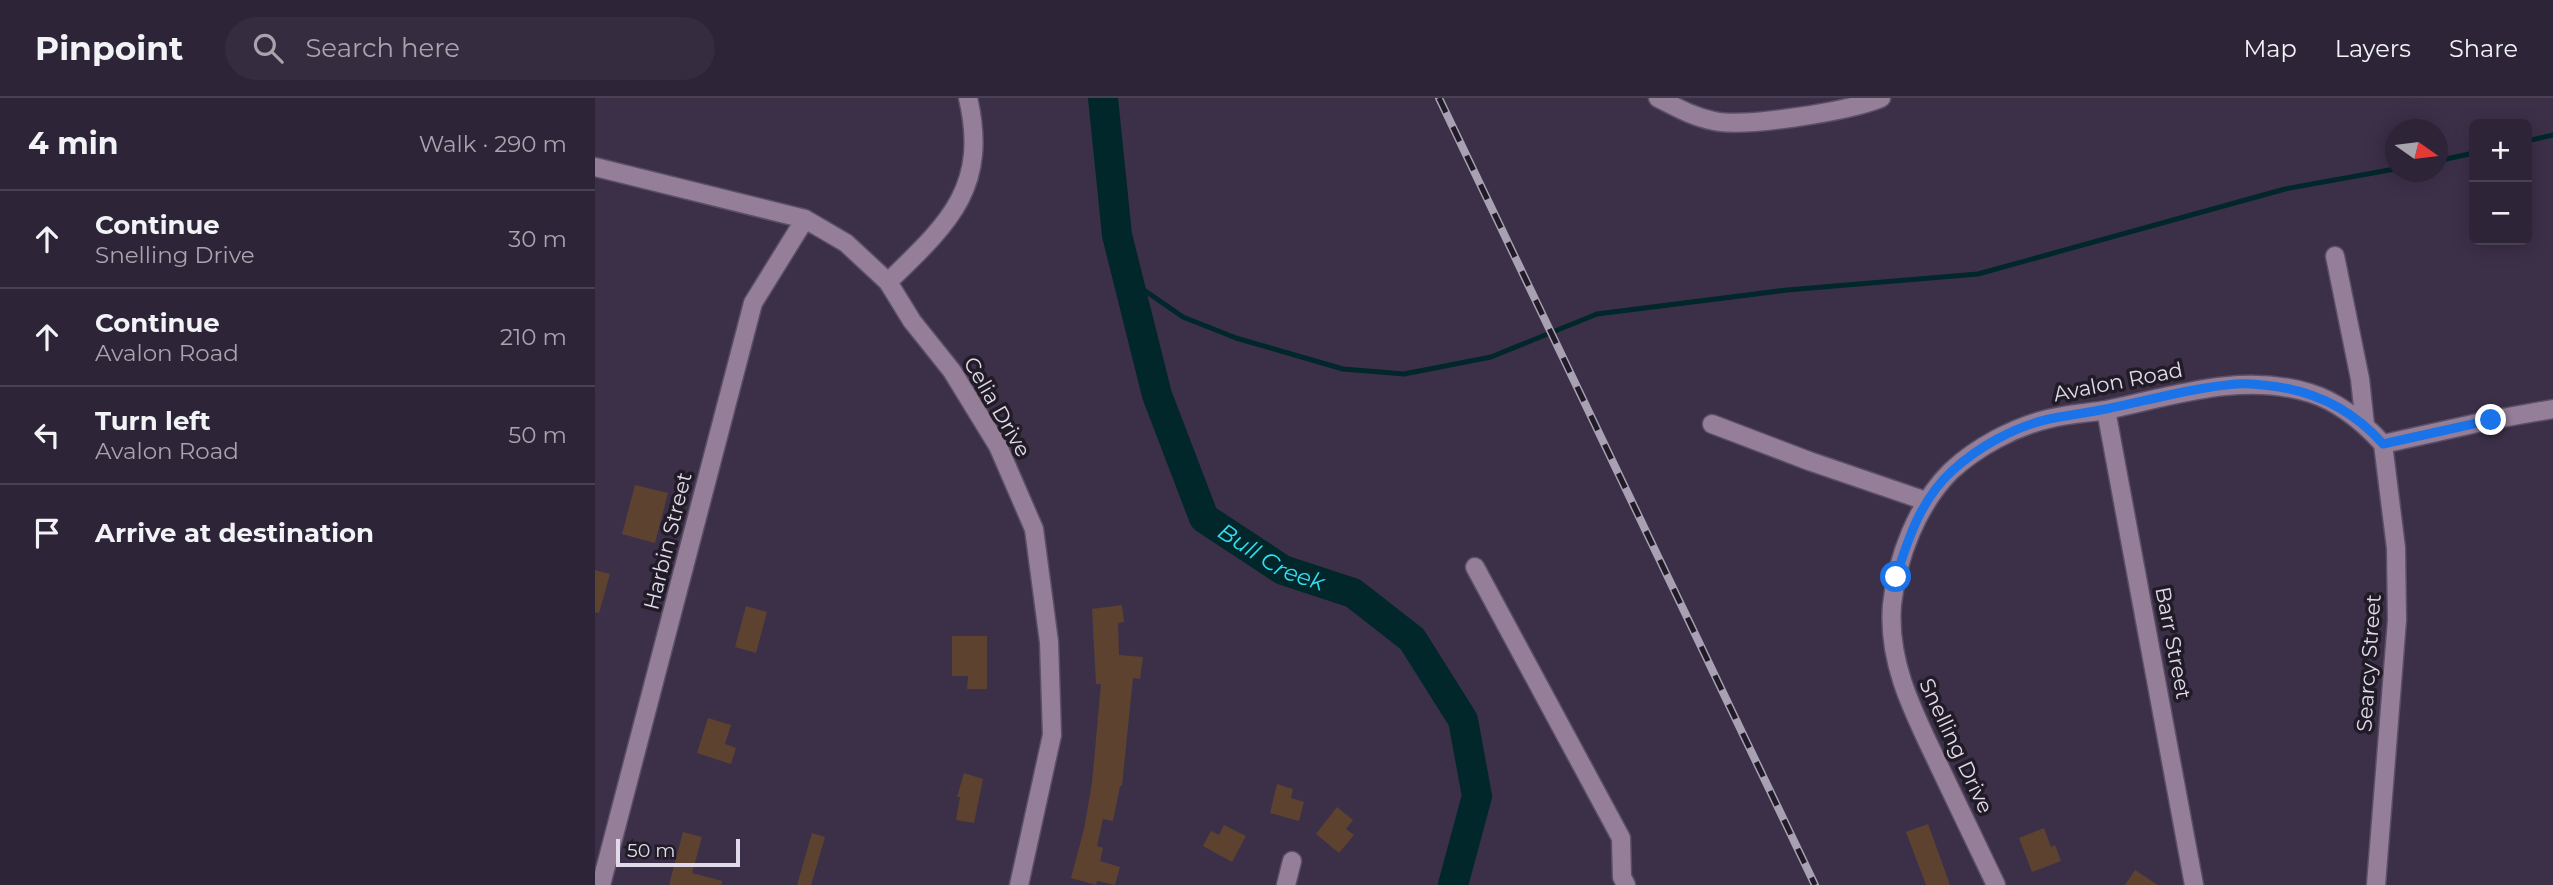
<!DOCTYPE html>
<meta charset="utf-8">
<style>
:root{--surface:#2d2437;--page:#352c3f;--text:#f1f3f6;--muted:#a7a4ad;--line:#484152}
body{margin:0;font-family:Montserrat,sans-serif;background:var(--page);color:var(--text)}
.controls{position:absolute;right:21px;top:21px;display:grid;overflow:hidden;border-radius:10px;box-shadow:0 4px 18px #0003}
.controls button{width:63px;height:63px;display:grid;place-items:center;padding:0;border:0;border-bottom:2px solid var(--line);background:var(--surface);color:var(--text);font:35px sans-serif}
.compass{position:absolute;left:1790px;top:21px;width:63px;height:63px;border-radius:50%;background:var(--surface);box-shadow:0 4px 18px #0003;rotate:104deg}
.scale{position:absolute;left:21px;bottom:18px;width:124px;box-sizing:border-box;padding-left:7px;border:4px solid #e1daea;border-top:0;font-size:19px;line-height:24px;white-space:nowrap;color:#e1daea;-webkit-text-stroke:5px #201b26;paint-order:stroke}
.stop{position:absolute;width:21px;height:21px;margin:-16px;border:5px solid #1a73e8;border-radius:50%;background:#fff}
.stop.end{background:#1a73e8;border-color:#fff;box-shadow:0 2px 7px #0008}
.list{margin:0;padding:0;list-style:none}
h2{display:flex;justify-content:space-between;align-items:center;height:91px;margin:0;padding:0 28px;font-size:30px}
h2 small{font-size:23px;font-weight:400;color:var(--muted)}
.list li{display:grid;grid-template-columns:46px 1fr auto;gap:21px;align-items:center;box-sizing:border-box;height:98px;padding:0 28px;border-top:2px solid var(--line)}
.list b{display:block;font-size:26px;white-space:nowrap}
.list p{margin:0;font-size:23px;white-space:nowrap;color:var(--muted)}
.list em{font-size:23px;font-style:normal;color:var(--muted)}
.icon{flex:none;width:38px;height:38px;fill:none;stroke:currentColor;stroke-width:2;stroke-linecap:round;stroke-linejoin:round}
.map{position:relative;flex:none;width:1958px;height:787px;overflow:hidden}
header{display:flex;align-items:center;gap:42px;box-sizing:border-box;height:98px;padding:0 35px;background:var(--surface);border-bottom:2px solid var(--line)}
header strong{font-size:33px}
nav{display:flex;gap:38px;margin-inline-start:auto;font-size:24px}
.search{width:490px;height:63px;background:var(--page);display:flex;align-items:center;gap:18px;box-sizing:border-box;padding:0 24px;border-radius:38px;color:var(--muted);font-size:26px}
main{display:flex}
aside{flex:1;background:var(--surface)}
.map>svg:first-child{display:block}
.lines{fill:none;stroke-linecap:round;stroke-linejoin:round}
.stream{stroke:#02272b;stroke-width:5}
.river{stroke:#02272b;stroke-width:30}
.building{fill:#5d4230}
.minor-casing{stroke:#5a4f66;stroke-width:21}
.minor{stroke:#957e97;stroke-width:18}
.rail-casing{stroke:#a8a0b3;stroke-width:8}
.rail{stroke:#201b26;stroke-width:5;stroke-dasharray:16;stroke-linecap:butt}
.route{stroke:#1a73e8;stroke-width:9}
.labels{text-anchor:middle;stroke-width:7;stroke-linejoin:round;paint-order:stroke}
.street-label{font-size:21px;fill:#e1daea;stroke:#201b26}
.water-label{font-size:23px;font-style:italic;fill:#33def1;stroke:#201b26}
</style>
<header>
<strong>Pinpoint</strong>
<div class="search"><svg class="icon" aria-label="search" viewBox="0 0 24 24"><circle cx="10" cy="10" r="6"/><path d="M15 15l6 6"/></svg>Search here</div>
<nav><a>Map</a><a>Layers</a><a>Share</a></nav>
</header>
<main>
<aside>
<h2>4 min<small>Walk · 290 m</small></h2>
<ul class="list">
<li><svg class="icon" aria-label="ahead" viewBox="0 0 24 24"><path d="M12 20V5M6 11l6-6 6 6"/></svg><div><b>Continue</b><p>Snelling Drive</p></div><em>30 m</em></li>
<li><svg class="icon" aria-label="ahead" viewBox="0 0 24 24"><path d="M12 20V5M6 11l6-6 6 6"/></svg><div><b>Continue</b><p>Avalon Road</p></div><em>210 m</em></li>
<li><svg class="icon" aria-label="left" viewBox="0 0 24 24"><path d="M17 20v-9H6M10 6l-5 5 5 5"/></svg><div><b>Turn left</b><p>Avalon Road</p></div><em>50 m</em></li>
<li><svg class="icon" aria-label="arrive" viewBox="0 0 24 24"><path d="M6 21V4h12l-3 4 3 4H6"/></svg><div><b>Arrive at destination</b></div></li>
</ul>
</aside>
<div class="map">
<svg width="1958" height="787" viewBox="0 0 1958 787">
<rect width="100%" height="100%" fill="#3c3049"/>
<g class="lines">
<!-- stream -->
<path class="stream" d="M 1932,43 L 1958,37
M 1842,63 L 1879,55
M 533,181 L 588,219 L 641,240 L 748,271 L 809,276 L 896,259 L 1002,216 L 1192,192 L 1383,176 L 1690,91 L 1800,71"/>
<!-- river -->
<path class="river" id="s1" d="M 508,0 L 522,137 L 562,297 L 609,420 L 688,472 L 758,495 L 817,541 L 868,622 L 882,698 L 858,787"/>
</g>
<!-- building -->
<path class="building" d="M 40,387 L 73,395 L 60,445 L 27,436 Z
M 0,472 L 15,476 L 4,515 L 0,514 Z
M 527,507 L 529,524 L 523,525 L 524,557 L 548,559 L 545,581 L 538,580 L 527,688 L 525,688 L 518,723 L 508,721 L 502,748 L 508,750 L 505,763 L 525,769 L 520,787 L 502,783 L 501,787 L 476,780 L 489,731 L 497,685 L 506,586 L 501,586 L 497,511 Z
M 151,508 L 172,514 L 161,555 L 140,549 Z
M 357,538 L 392,538 L 392,591 L 372,591 L 373,578 L 357,578 Z
M 113,620 L 136,627 L 130,646 L 141,650 L 136,666 L 102,655 Z
M 369,675 L 388,681 L 379,725 L 361,722 L 365,699 L 362,699 Z
M 682,686 L 698,691 L 696,700 L 709,704 L 704,723 L 675,715 Z
M 742,709 L 758,722 L 751,731 L 759,737 L 744,755 L 721,736 Z
M 1333,726 L 1345,759 L 1355,787 L 1331,787 L 1311,734 Z
M 629,727 L 651,738 L 637,764 L 608,748 L 616,733 L 624,737 Z
M 1449,730 L 1456,749 L 1460,747 L 1466,763 L 1437,774 L 1424,740 Z
M 88,734 L 107,739 L 97,775 L 127,783 L 126,787 L 74,787 Z
M 217,735 L 230,739 L 216,787 L 202,787 Z
M 1540,772 L 1563,787 L 1530,787 Z"/>
<g class="lines">
<!-- minor casing -->
<g class="minor-casing">
<path id="minor" d="M 1063,0 C 1081,9 1098,19 1119,23 C 1150,30 1255,13 1286,0
M 0,69 L 210,121 L 251,145 L 293,184 L 317,223 L 357,273 L 403,348 L 439,431 L 454,544 L 457,637 L 424,787
M 1740,158 L 1765,281 L 1770,327
M 293,184 C 353,126 394,90 373,0
M 1511,312 L 1599,787
M 1117,326 L 1214,363 L 1331,403
M 880,469 L 1026,740 L 1027,779 L 1031,787
M 6,787 L 158,205 L 210,121
M 691,787 L 697,763
M 1401,787 C 1383,749 1364,710 1346,672 C 1321,619 1292,567 1297,507 C 1302,459 1322,407 1356,373 C 1382,349 1419,329 1453,321 C 1472,316 1492,315 1511,312 C 1578,298 1646,274 1715,295 C 1744,304 1768,324 1788,346 L 1896,322 L 1958,311
M 1781,787 L 1802,522 L 1801,450 L 1788,346"/>
</g>
<!-- minor -->
<use href="#minor" class="minor"/>
<!-- rail casing -->
<g class="rail-casing">
<path id="rail" d="M 844,0 L 1220,787"/>
</g>
<!-- rail -->
<use href="#rail" class="rail"/>
</g>
<g class="lines">
<!-- route -->
<path class="route" d="M 1301,479 C 1313,441 1326,401 1357,373 C 1383,349 1419,329 1454,321 C 1473,317 1492,315 1511,311 C 1555,302 1597,290 1641,286 C 1650,285 1659,286 1668,287 C 1716,291 1756,310 1788,346 L 1896,322"/>
</g>
<g class="labels">
<!-- street labels -->
<g class="street-label">
<text transform="translate(1523 284) rotate(-11)" y="7">Avalon Road</text>
<text transform="translate(402 309) rotate(60)" y="7">Celia Drive</text>
<text transform="translate(73 443) rotate(-76)" y="7">Harbin Street</text>
<text transform="translate(1578 545) rotate(79)" y="7">Barr Street</text>
<text transform="translate(1774 565) rotate(-86)" y="7">Searcy Street</text>
<text transform="translate(1361 648) rotate(65)" y="7">Snelling Drive</text>
</g>
<!-- water labels -->
<g class="water-label">
<text dy="8" stroke="none"><textPath href="#s1" startOffset="513">Bull Creek</textPath></text>
</g>
</g>
</svg>
<div class="controls">
<button>+</button>
<button>−</button>
</div>
<svg class="compass" viewBox="-18 -18 36 36"><path d="M0-13l5 13h-10z" fill="#e53935"/><path d="M0 13l5-13h-10z" fill="#a7a4ad"/></svg>
<div class="scale">50 m</div>
<div class="stop" style="left:1301px;top:479px"></div>
<div class="stop end" style="left:1896px;top:322px"></div>
</div>
</main>
